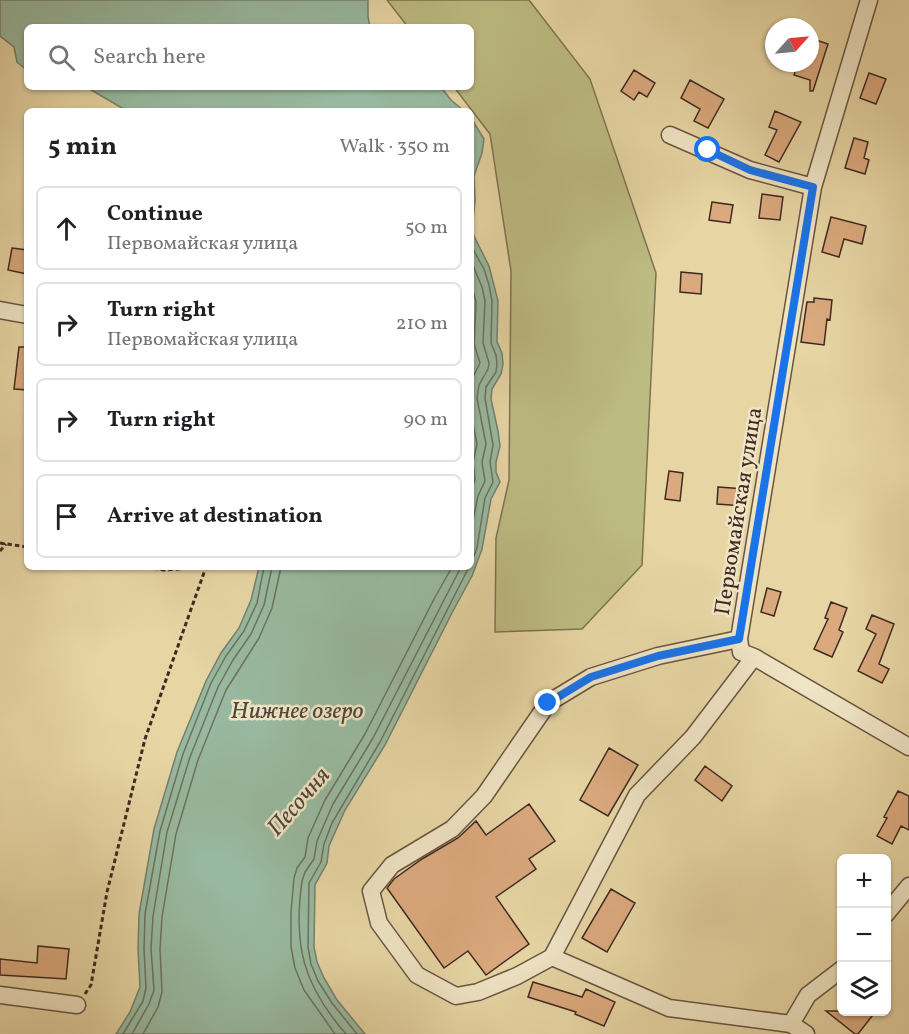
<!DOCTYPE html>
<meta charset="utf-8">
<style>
:root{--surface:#fff;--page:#f2f2f2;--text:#202124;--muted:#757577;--line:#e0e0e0}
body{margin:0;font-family:Vollkorn,serif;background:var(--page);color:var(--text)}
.controls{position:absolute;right:18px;bottom:18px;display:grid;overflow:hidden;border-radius:9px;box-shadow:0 2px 4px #0004}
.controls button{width:54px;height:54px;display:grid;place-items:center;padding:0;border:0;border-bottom:2px solid var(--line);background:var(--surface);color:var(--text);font:30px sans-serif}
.compass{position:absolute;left:765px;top:18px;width:54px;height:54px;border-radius:50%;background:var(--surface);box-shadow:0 2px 4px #0004;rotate:63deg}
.stop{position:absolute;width:18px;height:18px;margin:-14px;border:4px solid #1a73e8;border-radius:50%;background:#fff}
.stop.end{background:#1a73e8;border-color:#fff;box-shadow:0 2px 6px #0008}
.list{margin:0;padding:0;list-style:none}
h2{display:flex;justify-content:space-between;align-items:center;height:78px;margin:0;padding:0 24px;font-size:26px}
h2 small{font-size:20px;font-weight:400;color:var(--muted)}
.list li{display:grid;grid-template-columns:39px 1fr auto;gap:18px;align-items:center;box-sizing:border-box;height:84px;margin:0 12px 12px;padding:0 12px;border:2px solid var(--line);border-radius:9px}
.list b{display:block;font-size:22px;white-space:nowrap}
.list p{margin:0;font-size:20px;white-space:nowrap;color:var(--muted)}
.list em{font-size:20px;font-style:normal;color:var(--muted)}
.icon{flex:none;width:33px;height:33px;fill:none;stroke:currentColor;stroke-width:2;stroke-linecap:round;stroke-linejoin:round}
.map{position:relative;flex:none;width:909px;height:1034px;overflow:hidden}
.search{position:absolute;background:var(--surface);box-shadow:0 2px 4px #0004;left:24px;top:24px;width:450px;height:66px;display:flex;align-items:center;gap:15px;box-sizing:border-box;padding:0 21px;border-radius:9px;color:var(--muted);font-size:22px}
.panel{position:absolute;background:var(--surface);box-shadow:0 2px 4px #0004;left:24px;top:108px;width:450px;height:462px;border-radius:9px}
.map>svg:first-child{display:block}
.green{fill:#bcbb81;stroke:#7e7252;stroke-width:1.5}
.water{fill:#98b9a0;stroke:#74806e;stroke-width:1.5}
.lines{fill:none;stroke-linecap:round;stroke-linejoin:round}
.shore{stroke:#6c7261;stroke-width:1.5}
.building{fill:#daa97d;stroke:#3f2a22;stroke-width:1.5}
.minor-casing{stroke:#695542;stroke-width:19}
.path{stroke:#3f2a22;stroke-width:3;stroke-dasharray:4.5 3;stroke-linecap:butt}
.minor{stroke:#efe4c4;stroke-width:16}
.route{stroke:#1a73e8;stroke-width:8}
.labels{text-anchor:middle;stroke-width:5;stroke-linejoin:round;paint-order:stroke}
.street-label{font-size:22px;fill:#3f2a22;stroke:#efe4c4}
.water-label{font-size:24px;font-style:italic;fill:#51473b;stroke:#efe4c4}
</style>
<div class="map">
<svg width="909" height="1034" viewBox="0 0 909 1034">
<rect width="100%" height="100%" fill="#e7d5a4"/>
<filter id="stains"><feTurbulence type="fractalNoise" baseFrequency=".00333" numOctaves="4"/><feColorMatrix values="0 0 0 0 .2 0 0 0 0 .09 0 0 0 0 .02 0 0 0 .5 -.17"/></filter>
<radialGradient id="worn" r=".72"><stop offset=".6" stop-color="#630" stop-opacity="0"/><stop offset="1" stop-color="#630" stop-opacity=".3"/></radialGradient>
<!-- green -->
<path class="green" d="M 387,0 L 529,0 L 590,79 L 656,273 L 642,565 L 582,629 L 495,632 L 496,538 L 509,480 L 511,271 L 490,134 L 454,87 L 471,87 L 471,27 L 408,27 Z"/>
<!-- water -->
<path class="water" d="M 0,0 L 368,0 L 368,17 L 370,27 L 27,27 L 27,70 L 17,62 L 14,47 L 0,36 Z
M 86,87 L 441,87 L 451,100 L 464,111 L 127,111 Z
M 471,118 L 484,139 L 482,153 L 474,176 L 475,200 L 472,232 L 489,266 L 498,301 L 497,342 L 502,353 L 503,364 L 501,374 L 492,389 L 491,399 L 498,431 L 500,446 L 496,462 L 496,472 L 500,482 L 491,499 L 482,549 L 472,576 L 453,611 L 385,745 L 345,810 L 329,846 L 327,863 L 315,885 L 314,947 L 317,962 L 324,978 L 337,1000 L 365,1034 L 116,1034 L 130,1012 L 140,987 L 138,949 L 139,914 L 154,829 L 177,752 L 206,681 L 221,653 L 239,628 L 251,600 L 259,567 L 471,567 Z"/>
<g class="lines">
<!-- shore -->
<path class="shore" d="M 471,246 L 484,269 L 489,285 L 492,301 L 491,343 L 496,355 L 497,364 L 496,372 L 486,387 L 485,398 L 493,445 L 490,462 L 493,482 L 485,498 L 477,548 L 471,563
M 471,261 L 482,287 L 485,301 L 483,343 L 489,363 L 488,369 L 479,385 L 477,398 L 486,444 L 482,462 L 485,481 L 478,496 L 471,530
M 471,283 L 476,302 L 474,344 L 480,363 L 471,381
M 471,414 L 477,444 L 473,462 L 475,480 L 471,489
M 123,1034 L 143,1001 L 146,988 L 144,949 L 145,914 L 160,831 L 183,754 L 211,683 L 226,656 L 244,631 L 257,603 L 264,567
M 132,1034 L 149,1004 L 154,990 L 151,949 L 153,916 L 167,832 L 190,757 L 218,687 L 233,660 L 251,634 L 264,605 L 272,567
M 143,1034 L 158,1007 L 162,992 L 160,949 L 162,917 L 176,834 L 198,760 L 226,690 L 259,638 L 272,608 L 281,567
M 335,1034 L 304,990 L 295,968 L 291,947 L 291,912 L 294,878 L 297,868 L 305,857 L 308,838 L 325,800 L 365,734 L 433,601 L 452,567
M 346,1034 C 303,985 293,945 302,881 L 305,872 L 314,859 L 317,841 L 333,804 L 373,738 L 461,567
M 357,1034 L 332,1003 L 318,981 L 311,964 L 308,947 L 309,883 L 321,862 L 324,844 L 332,823 L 380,742 L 469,567"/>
</g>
<!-- building -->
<path class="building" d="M 810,38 L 828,44 L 813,91 L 810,91 L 810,80 L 794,75 L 798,63 L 810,63 Z
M 634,70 L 655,83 L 647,97 L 639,92 L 634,100 L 621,91 Z
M 869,73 L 886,79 L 876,104 L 860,98 Z
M 690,80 L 724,99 L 708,128 L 694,121 L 700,109 L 681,98 Z
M 775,111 L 801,122 L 779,162 L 765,155 L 777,130 L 769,127 Z
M 854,138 L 868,142 L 864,158 L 869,160 L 865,174 L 845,168 Z
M 762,194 L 783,197 L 780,220 L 759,218 Z
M 712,202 L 733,205 L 730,223 L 709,220 Z
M 831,217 L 866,226 L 862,244 L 844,239 L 839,257 L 822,252 Z
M 12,248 L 27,250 L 27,274 L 8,270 Z
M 681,272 L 702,274 L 701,294 L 680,292 Z
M 814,298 L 832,300 L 830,320 L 827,319 L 824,345 L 801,342 L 807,302 L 814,302 Z
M 19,347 L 27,347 L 27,390 L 14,389 Z
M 669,471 L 683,473 L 680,501 L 665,499 Z
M 718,487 L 745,489 L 744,506 L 717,504 Z
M 767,588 L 781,592 L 774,616 L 761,612 Z
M 831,602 L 847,608 L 839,630 L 843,632 L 832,657 L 814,649 L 828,619 L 825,618 Z
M 872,615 L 894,624 L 879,664 L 889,669 L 882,683 L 858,671 L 876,634 L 866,629 Z
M 609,748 L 638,765 L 608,816 L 580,800 Z
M 705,766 L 732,786 L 722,801 L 695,780 Z
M 898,791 L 909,796 L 909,830 L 901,826 L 892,844 L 877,836 L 887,818 L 884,817 Z
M 529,804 L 555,841 L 529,859 L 536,869 L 496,897 L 529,944 L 486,975 L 468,951 L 444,968 L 387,888 L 394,879 L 422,859 L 458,838 L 476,821 L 486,835 Z
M 611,889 L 635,903 L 607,952 L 582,938 Z
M 38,946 L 69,949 L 66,979 L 0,975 L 0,959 L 37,963 Z
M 533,982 L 582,997 L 586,989 L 615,1002 L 604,1026 L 575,1014 L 576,1012 L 528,997 Z
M 826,1011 L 876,1011 L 858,1034 L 855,1034 Z"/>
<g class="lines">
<!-- minor casing -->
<g class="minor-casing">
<path id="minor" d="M 869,0 L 813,187 L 739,639 L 741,652 L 754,657 L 909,747
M 670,135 L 750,170 L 813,187
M 0,310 L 27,315
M 739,639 L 658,656 L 591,677 L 548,703 L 484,796 L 452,829 L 392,865 L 371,891 L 379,923 L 417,975 L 456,996 L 478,992 L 517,976 L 552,957 L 637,795 L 693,737 L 754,657
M 886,914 L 909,886
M 552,957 L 669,1008 L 791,1024 L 806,1034
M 0,995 L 77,1005
M 791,1024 L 808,995 L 842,969"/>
</g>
<!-- path -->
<path class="path" d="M 0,543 L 27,547
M 0,551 L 6,544
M 146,567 L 164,570 L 205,567
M 85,994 L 91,985 L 107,892 L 145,739 L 206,567"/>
<!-- minor -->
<use href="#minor" class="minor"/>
</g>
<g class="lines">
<!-- route -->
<path class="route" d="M 548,703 L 591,677 L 658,656 L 739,639 L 813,187 L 750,170 L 708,150"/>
</g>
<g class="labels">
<!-- street labels -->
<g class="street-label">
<text transform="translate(737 511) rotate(-81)" y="8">Первомайская улица</text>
</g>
<!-- water labels -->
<g class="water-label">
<text x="297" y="718">Нижнее озеро</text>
<text transform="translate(298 801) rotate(-49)" y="8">Песочня</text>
</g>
</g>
<rect width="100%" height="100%" filter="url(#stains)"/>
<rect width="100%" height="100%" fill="url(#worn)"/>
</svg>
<div class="controls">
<button>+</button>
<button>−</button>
<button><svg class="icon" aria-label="layers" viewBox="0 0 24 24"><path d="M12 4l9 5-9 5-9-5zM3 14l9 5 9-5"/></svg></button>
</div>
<svg class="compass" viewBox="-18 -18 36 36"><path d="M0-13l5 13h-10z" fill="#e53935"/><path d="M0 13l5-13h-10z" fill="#757577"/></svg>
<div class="stop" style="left:708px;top:150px"></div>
<div class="stop end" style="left:548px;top:703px"></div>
<div class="search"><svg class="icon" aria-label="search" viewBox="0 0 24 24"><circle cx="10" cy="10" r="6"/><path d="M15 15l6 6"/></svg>Search here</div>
<section class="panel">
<h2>5 min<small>Walk · 350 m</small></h2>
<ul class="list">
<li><svg class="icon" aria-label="ahead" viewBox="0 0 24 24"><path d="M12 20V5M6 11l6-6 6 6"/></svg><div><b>Continue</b><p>Первомайская улица</p></div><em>50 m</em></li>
<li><svg class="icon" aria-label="right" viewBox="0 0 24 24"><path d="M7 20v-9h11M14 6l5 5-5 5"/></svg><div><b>Turn right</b><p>Первомайская улица</p></div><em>210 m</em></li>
<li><svg class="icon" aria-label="right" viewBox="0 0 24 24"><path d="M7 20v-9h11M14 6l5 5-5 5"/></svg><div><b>Turn right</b></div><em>90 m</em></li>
<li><svg class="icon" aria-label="arrive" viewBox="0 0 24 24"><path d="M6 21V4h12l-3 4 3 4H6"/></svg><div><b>Arrive at destination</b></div></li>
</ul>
</section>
</div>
